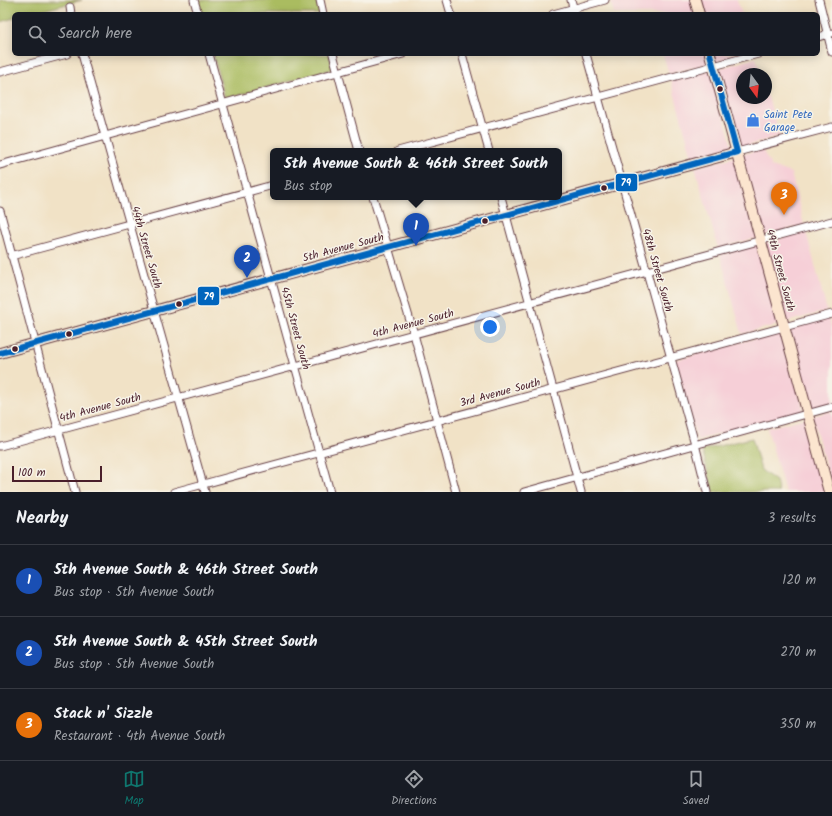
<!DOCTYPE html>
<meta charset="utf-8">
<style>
:root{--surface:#171b24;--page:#20242c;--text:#f1f3f6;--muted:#9ea1a6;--line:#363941;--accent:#0f766e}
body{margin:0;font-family:Kalam,sans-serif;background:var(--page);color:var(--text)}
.compass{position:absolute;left:736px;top:68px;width:36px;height:36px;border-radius:50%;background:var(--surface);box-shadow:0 2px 10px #0003;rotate:165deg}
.scale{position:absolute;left:12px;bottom:10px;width:90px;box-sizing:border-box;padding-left:4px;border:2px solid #4a1f2b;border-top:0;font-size:11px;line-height:14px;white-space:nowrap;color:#4a1f2b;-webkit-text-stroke:3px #f7f3e8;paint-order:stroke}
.you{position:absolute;left:490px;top:327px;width:14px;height:14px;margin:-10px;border:3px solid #fff;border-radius:50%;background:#1a73e8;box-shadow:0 0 0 6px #1a73e833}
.badge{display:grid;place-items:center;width:26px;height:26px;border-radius:50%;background:var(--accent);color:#fff;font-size:13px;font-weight:700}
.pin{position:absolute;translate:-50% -33px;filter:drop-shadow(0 1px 2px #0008)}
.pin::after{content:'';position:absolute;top:21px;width:14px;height:12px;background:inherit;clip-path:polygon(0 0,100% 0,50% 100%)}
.popup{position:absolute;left:270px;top:148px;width:292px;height:52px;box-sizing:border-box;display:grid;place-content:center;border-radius:6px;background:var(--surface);filter:drop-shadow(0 1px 3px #0005);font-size:13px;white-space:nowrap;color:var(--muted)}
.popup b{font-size:15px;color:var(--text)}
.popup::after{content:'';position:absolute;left:50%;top:100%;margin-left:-8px;border:8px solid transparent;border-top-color:var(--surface)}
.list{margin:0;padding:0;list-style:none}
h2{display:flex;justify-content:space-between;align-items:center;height:52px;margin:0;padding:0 16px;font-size:17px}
h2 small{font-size:13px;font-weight:400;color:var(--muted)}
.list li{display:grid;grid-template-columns:26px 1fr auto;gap:12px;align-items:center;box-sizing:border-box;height:72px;padding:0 16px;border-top:1px solid var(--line)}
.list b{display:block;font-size:15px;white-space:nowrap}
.list p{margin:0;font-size:13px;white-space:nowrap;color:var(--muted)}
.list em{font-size:13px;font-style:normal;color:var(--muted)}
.icon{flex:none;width:22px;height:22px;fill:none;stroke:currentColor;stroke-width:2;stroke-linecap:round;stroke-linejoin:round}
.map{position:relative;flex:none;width:832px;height:492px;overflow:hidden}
.search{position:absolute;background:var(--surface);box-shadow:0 2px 10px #0003;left:12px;right:12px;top:12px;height:44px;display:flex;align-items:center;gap:10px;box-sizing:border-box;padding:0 14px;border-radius:6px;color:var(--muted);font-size:15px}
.sheet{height:268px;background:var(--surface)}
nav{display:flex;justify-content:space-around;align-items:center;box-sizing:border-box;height:56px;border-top:1px solid var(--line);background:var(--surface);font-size:11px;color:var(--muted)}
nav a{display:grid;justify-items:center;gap:2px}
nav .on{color:var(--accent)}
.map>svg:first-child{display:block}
.built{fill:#f6cfd7}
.green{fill:#aabc60;stroke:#7a6e46}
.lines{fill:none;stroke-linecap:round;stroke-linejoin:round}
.street-casing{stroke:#633c42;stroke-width:9}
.secondary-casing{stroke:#633c42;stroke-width:12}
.street{stroke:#fff;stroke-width:7}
.secondary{stroke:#fce5cf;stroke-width:10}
.bus-1-casing{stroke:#f7f3e8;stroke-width:9}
.bus-1{stroke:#0065bd;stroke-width:6}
.bus-dot{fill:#4a1f2b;stroke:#f7f3e8;stroke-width:1.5}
.labels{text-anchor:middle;stroke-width:3;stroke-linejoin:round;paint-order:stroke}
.shop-label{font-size:11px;fill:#366cbe;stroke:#f7f3e8;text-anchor:start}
.street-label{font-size:11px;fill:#4a1f2b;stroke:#f7f3e8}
.line-badge{stroke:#f7f3e8;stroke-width:1.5}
.badge-label{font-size:11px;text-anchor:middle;font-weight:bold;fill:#fff}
</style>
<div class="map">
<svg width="832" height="492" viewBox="0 0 832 492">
<rect width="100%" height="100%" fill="#f7f3e8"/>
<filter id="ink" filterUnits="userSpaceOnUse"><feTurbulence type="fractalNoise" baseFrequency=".025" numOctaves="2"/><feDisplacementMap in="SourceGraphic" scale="8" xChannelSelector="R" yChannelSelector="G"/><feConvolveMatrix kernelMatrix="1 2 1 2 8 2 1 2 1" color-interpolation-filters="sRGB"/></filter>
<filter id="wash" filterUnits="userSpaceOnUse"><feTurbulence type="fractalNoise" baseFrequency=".012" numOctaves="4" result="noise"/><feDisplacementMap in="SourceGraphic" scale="16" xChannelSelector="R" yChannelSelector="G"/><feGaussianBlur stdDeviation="0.9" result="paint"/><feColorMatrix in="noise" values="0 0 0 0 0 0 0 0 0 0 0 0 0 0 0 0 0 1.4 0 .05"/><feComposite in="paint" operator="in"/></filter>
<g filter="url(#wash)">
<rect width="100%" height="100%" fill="#f1e2c6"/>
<!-- built -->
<path class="built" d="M 618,0 L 692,0 L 696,14 L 614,14 L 611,2 Z
M 698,0 L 737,0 L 742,14 L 702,14 Z
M 663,54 L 707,54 L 710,63 L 669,74 Z
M 713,54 L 744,54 L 716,62 Z
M 756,58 L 761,74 L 742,74 L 742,98 L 766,98 L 766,91 L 780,136 L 739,148 L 717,69 Z
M 711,70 L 733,150 L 693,161 L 671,81 Z
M 762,149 L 771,166 L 791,173 L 804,225 L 763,236 L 741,155 Z
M 735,157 L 757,238 L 718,248 L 695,167 Z
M 806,231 L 827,311 L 786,322 L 765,243 Z
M 759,244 L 780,324 L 742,334 L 720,255 Z
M 829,318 L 832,328 L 832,404 L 810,410 L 788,329 Z
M 782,331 L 804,411 L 697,440 L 675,360 Z
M 832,411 L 832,489 L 812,416 Z
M 806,418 L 826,492 L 785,492 L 767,428 Z"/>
<!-- green -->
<path class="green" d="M 0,0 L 82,0 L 29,14 L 14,14 L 14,18 L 0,22 Z
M 198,0 L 316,0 L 320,14 L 202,14 Z
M 213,54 L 329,54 L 333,69 L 225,99 Z
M 752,438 L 761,470 L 776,481 L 779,492 L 713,492 L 702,450 Z"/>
</g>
<g filter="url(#ink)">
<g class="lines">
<!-- street casing -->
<g class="street-casing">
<path id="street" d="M 194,0 L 198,14
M 320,0 L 323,14
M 447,0 L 451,14
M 571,0 L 575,14
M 819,0 L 832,52
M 70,7 L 71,14
M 553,14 L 605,0
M 818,37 L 832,33
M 82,54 L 205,492
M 209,54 L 330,492
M 333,54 L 359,151
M 462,54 L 489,151
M 586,54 L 695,444 L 707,492
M 0,72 L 67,54
M 398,151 L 758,54
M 737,152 L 832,127
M 0,165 L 403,54
M 373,197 L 414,334 L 456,492
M 501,197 L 581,492
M 0,211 L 75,492
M 11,256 L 273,185
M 0,446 L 832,221
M 174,492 L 832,314
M 524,492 L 832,407"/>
</g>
<!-- secondary casing -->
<g class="secondary-casing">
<path id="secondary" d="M 695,0 L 699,14
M 710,54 L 829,492
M 0,353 L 737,152"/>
</g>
<!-- street -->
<use href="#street" class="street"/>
<!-- secondary -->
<use href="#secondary" class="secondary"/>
<!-- bus-1 casing -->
<g class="bus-1-casing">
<path id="bus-1" d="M 0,353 L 737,152 L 710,54"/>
</g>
<!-- bus-1 -->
<use href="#bus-1" class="bus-1"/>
</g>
</g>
<!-- icons -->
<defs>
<g id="shop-bare" transform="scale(1.08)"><path d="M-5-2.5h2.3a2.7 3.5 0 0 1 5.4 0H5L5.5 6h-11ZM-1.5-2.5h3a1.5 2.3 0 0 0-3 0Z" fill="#3f7fe0" stroke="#f7f3e8" stroke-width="2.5" paint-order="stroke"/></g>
</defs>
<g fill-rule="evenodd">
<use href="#shop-bare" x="753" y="120"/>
</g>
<!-- markers -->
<g class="bus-dot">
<circle cx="720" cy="89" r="3.5"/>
<circle cx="604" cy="188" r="3.5"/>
<circle cx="485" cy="221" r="3.5"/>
<circle cx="179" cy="304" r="3.5"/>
<circle cx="69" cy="334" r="3.5"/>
<circle cx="15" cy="349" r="3.5"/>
</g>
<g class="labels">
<!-- shop labels -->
<g class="shop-label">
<text x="764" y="118">Saint Pete<tspan x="764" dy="13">Garage</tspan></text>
</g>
<!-- street labels -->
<g class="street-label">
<text transform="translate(147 247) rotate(74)" y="4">44th Street South</text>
<text transform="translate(343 247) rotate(-15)" y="4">5th Avenue South</text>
<text transform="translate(658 270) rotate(74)" y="4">48th Street South</text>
<text transform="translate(781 270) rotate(75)" y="4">49th Street South</text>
<text transform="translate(413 323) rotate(-15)" y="4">4th Avenue South</text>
<text transform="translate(296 328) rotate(75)" y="4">45th Street South</text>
<text transform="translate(500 392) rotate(-15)" y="4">3rd Avenue South</text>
<text transform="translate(100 407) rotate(-15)" y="4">4th Avenue South</text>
</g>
</g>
<g class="line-badge">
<rect x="615" y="173" width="23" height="19" rx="4" fill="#0065bd"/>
<rect x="197" y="286" width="23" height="20" rx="4" fill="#0065bd"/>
</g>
<g class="badge-label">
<text x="626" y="186">79</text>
<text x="209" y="300">79</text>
</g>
</svg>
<svg class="compass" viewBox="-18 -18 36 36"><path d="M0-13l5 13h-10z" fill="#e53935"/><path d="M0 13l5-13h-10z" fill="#9ea1a6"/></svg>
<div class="scale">100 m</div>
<div class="you"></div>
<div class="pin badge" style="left:416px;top:246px;background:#1a4fb4">1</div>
<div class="popup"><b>5th Avenue South &amp; 46th Street South</b>Bus stop</div>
<div class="pin badge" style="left:247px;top:278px;background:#1a4fb4">2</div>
<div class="pin badge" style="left:784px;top:215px;background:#e8710a">3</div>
<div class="search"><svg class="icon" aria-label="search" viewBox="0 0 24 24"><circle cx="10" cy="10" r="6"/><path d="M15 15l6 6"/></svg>Search here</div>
</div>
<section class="sheet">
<h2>Nearby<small>3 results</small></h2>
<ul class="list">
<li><span class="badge" style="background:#1a4fb4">1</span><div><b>5th Avenue South &amp; 46th Street South</b><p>Bus stop · 5th Avenue South</p></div><em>120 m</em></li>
<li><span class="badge" style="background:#1a4fb4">2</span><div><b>5th Avenue South &amp; 45th Street South</b><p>Bus stop · 5th Avenue South</p></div><em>270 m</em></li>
<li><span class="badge" style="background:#e8710a">3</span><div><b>Stack n' Sizzle</b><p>Restaurant · 4th Avenue South</p></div><em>350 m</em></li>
</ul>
</section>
<nav>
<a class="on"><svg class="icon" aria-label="map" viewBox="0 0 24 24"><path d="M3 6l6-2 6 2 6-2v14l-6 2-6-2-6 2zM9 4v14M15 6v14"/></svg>Map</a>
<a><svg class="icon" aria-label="directions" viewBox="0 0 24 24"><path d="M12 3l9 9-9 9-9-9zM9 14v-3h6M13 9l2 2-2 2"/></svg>Directions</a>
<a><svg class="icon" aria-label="saved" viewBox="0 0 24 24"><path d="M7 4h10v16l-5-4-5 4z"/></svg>Saved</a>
</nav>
